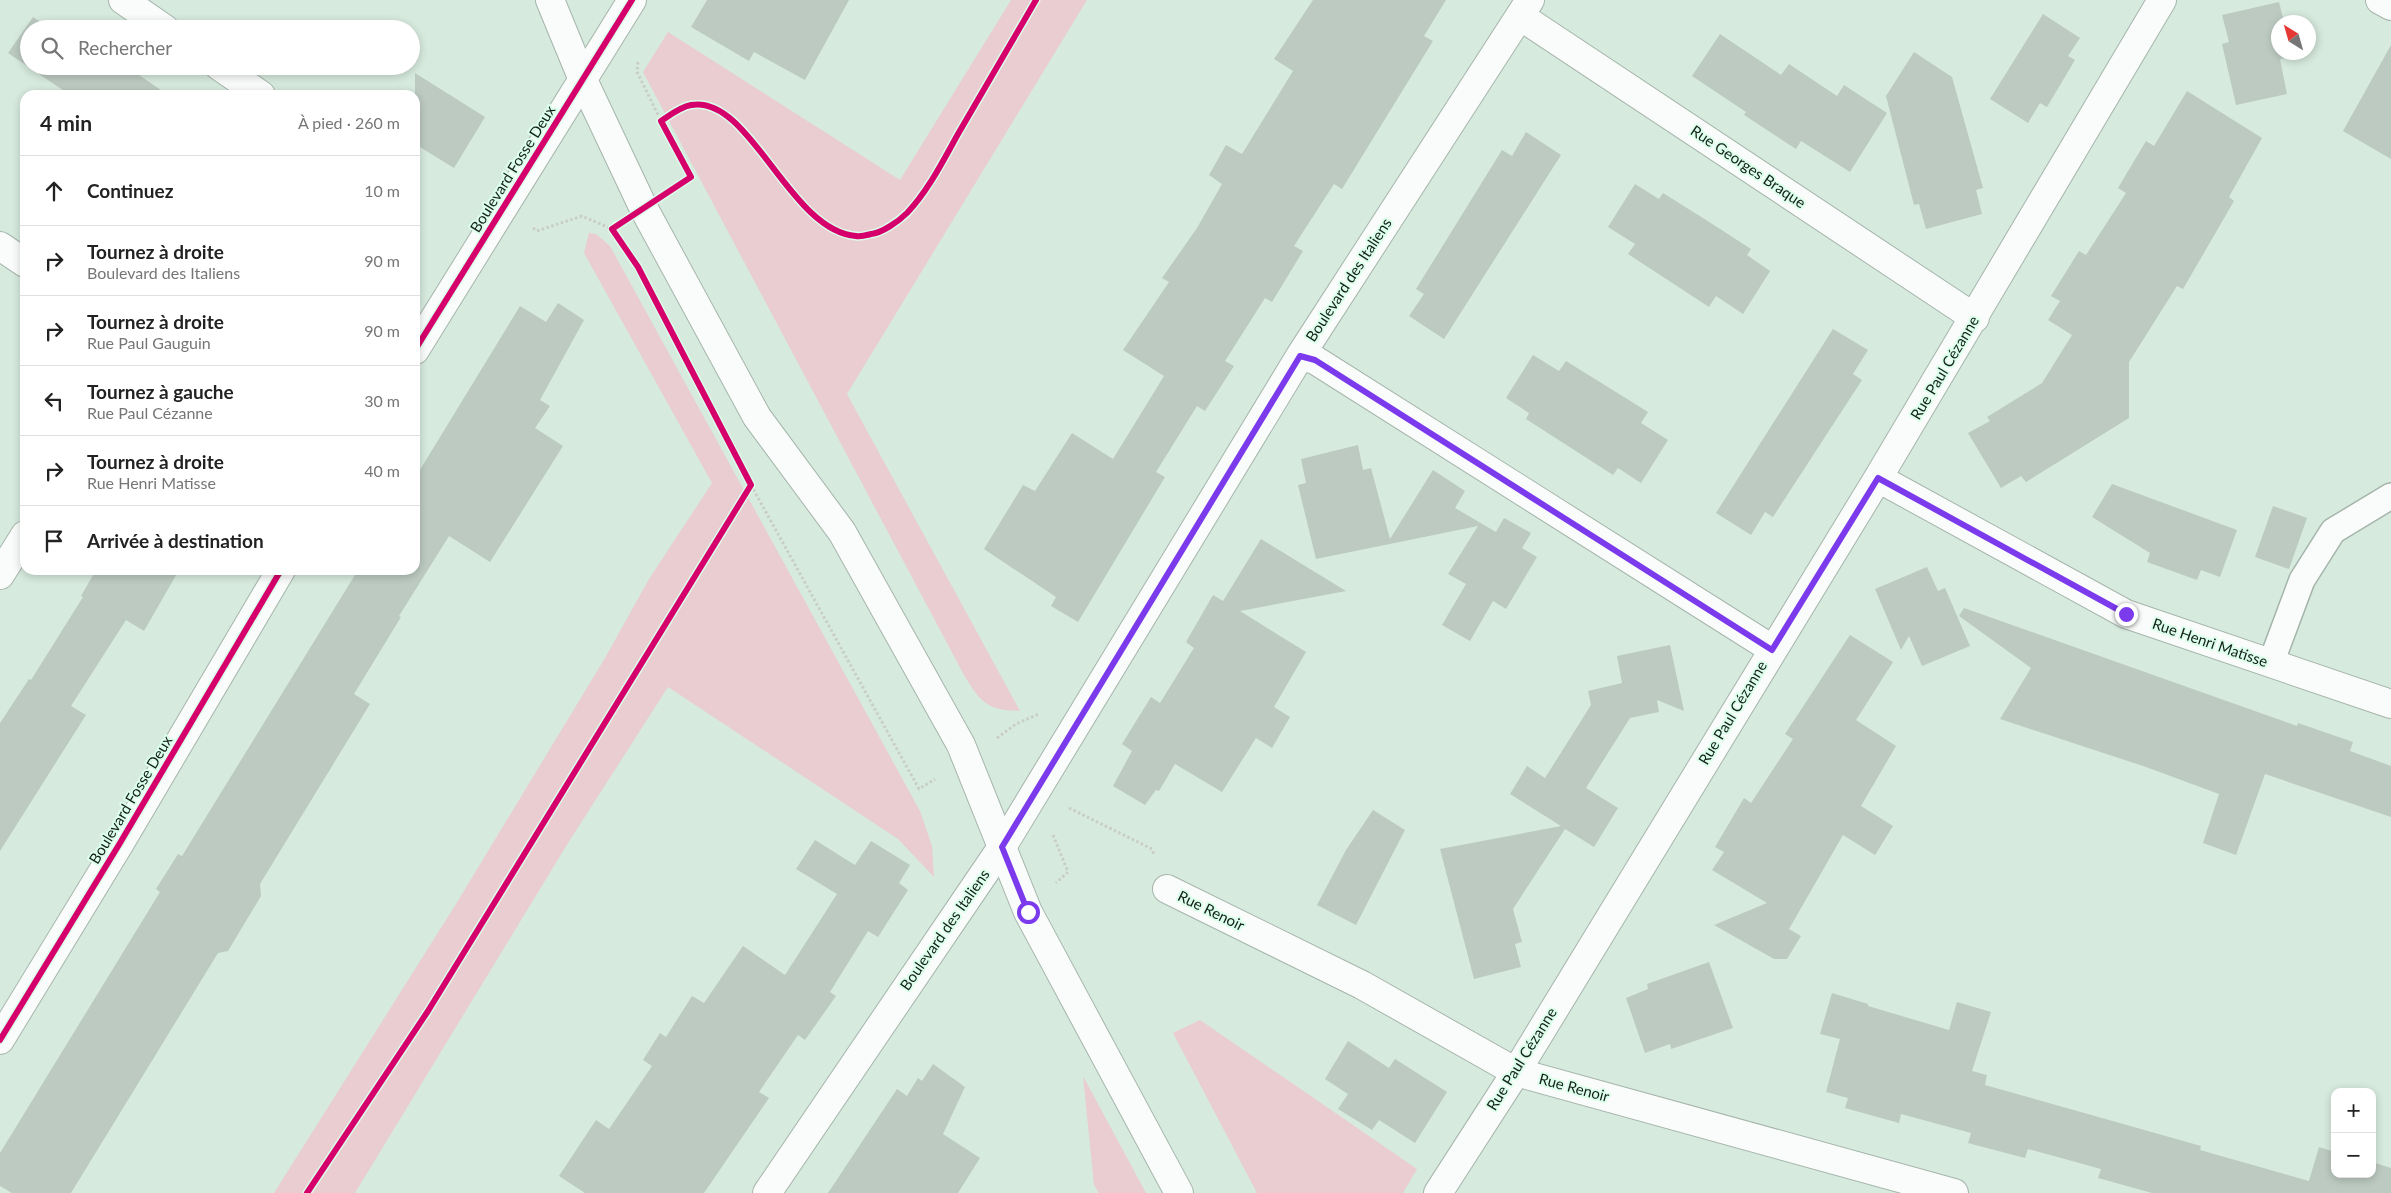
<!DOCTYPE html>
<html lang="fr">
<meta charset="utf-8">
<style>
:root{--surface:#fff;--page:#f2f2f2;--text:#222;--muted:#767676;--line:#e0e0e0}
body{margin:0;font-family:Lato,sans-serif;background:var(--page);color:var(--text)}
.controls{position:absolute;right:15px;bottom:15px;display:grid;overflow:hidden;border-radius:10px;box-shadow:0 2px 8px #0003}
.controls button{width:45px;height:45px;display:grid;place-items:center;padding:0;border:0;border-bottom:1px solid var(--line);background:var(--surface);color:var(--text);font:25px sans-serif}
.compass{position:absolute;left:2271px;top:15px;width:45px;height:45px;border-radius:50%;background:var(--surface);box-shadow:0 2px 8px #0003;rotate:323deg}
.stop{position:absolute;width:15px;height:15px;margin:-11px;border:4px solid #7c3aed;border-radius:50%;background:#fff}
.stop.end{background:#7c3aed;border-color:#fff;box-shadow:0 1px 5px #0008}
.list{margin:0;padding:0;list-style:none}
h2{display:flex;justify-content:space-between;align-items:center;height:65px;margin:0;padding:0 20px;font-size:21px}
h2 small{font-size:16px;font-weight:400;color:var(--muted)}
.list li{display:grid;grid-template-columns:32px 1fr auto;gap:15px;align-items:center;box-sizing:border-box;height:70px;padding:0 20px;border-top:1px solid var(--line)}
.list b{display:block;font-size:19px;white-space:nowrap}
.list p{margin:0;font-size:16px;white-space:nowrap;color:var(--muted)}
.list em{font-size:16px;font-style:normal;color:var(--muted)}
.icon{flex:none;width:28px;height:28px;fill:none;stroke:currentColor;stroke-width:2;stroke-linecap:round;stroke-linejoin:round}
.map{position:relative;flex:none;width:2391px;height:1193px;overflow:hidden}
.search{position:absolute;background:var(--surface);box-shadow:0 2px 8px #0003;left:20px;top:20px;width:400px;height:55px;display:flex;align-items:center;gap:12px;box-sizing:border-box;padding:0 18px;border-radius:28px;color:var(--muted);font-size:19px}
.panel{position:absolute;background:var(--surface);box-shadow:0 2px 8px #0003;left:20px;top:90px;width:400px;height:485px;border-radius:15px}
.map>svg:first-child{display:block}
.green{fill:#e9cdd0}
.building{fill:#bccac1}
.lines{fill:none;stroke-linecap:round;stroke-linejoin:round}
.service-casing{stroke:#a6b5ac;stroke-width:28}
.minor-casing{stroke:#a6b5ac;stroke-width:30}
.secondary-casing{stroke:#a6b5ac;stroke-width:30}
.path{stroke:#c9cdca;stroke-width:3;stroke-dasharray:2.5 2.5;stroke-linecap:butt}
.service{stroke:#f9fcfa;stroke-width:25}
.minor{stroke:#f9fcfa;stroke-width:28}
.secondary{stroke:#f9fcfa;stroke-width:28}
.cycleway-casing{stroke:#dcffeb;stroke-width:9}
.cycleway{stroke:#d6006c;stroke-width:6}
.route{stroke:#7c3aed;stroke-width:6}
.labels{text-anchor:middle;stroke-width:4;stroke-linejoin:round;paint-order:stroke}
.street-label{font-size:15px;fill:#131f18;stroke:#dcffeb}
</style>
<div class="map">
<svg width="2391" height="1193" viewBox="0 0 2391 1193">
<rect width="100%" height="100%" fill="#d7eade"/>
<!-- green -->
<path class="green" d="M 1011,0 L 1087,0 L 847,394 L 1020,711 C 987,710 981,703 964,675 L 643,72 L 668,32 L 900,180 Z
M 589,233 L 596,234 L 610,246 L 920,811 L 932,846 L 934,877 L 898,839 L 668,687 L 568,843 L 355,1193 L 274,1193 L 456,904 L 605,658 L 649,579 L 712,483 L 584,253 Z
M 1200,1020 L 1417,1169 L 1403,1193 L 1257,1193 L 1173,1033 Z
M 1083,1076 L 1146,1193 L 1099,1193 L 1094,1185 Z"/>
<!-- building -->
<path class="building" d="M 707,0 L 849,0 L 805,80 L 754,52 L 749,61 L 691,27 Z
M 1313,0 L 1446,0 L 1424,36 L 1433,41 L 1417,67 L 1342,189 L 1334,184 L 1294,246 L 1303,251 L 1272,302 L 1265,298 L 1225,361 L 1234,366 L 1205,411 L 1197,406 L 1156,472 L 1165,477 L 1078,622 L 1051,606 L 1056,597 L 984,549 L 1023,485 L 1035,491 L 1072,433 L 1113,459 L 1164,376 L 1123,350 L 1169,282 L 1162,278 L 1197,228 L 1222,184 L 1209,175 L 1226,145 L 1242,154 L 1293,71 L 1274,59 Z
M 2279,2 L 2284,22 L 2278,22 L 2278,52 L 2291,52 L 2292,57 L 2280,59 L 2287,94 L 2236,105 L 2222,44 L 2229,42 L 2222,15 Z
M 2043,14 L 2080,38 L 2068,56 L 2075,60 L 2047,107 L 2040,103 L 2028,123 L 1990,99 Z
M 33,17 L 51,29 L 29,29 L 29,66 L 126,66 L 168,95 L 70,95 L 8,53 Z
M 1720,34 L 1781,75 L 1789,64 L 1837,96 L 1844,85 L 1887,113 L 1850,172 L 1801,141 L 1796,149 L 1744,115 L 1746,112 L 1692,76 Z
M 2391,45 L 2391,159 L 2343,131 Z
M 1914,52 L 1952,77 L 1983,188 L 1976,190 L 1982,214 L 1926,229 L 1919,204 L 1914,205 L 1886,96 Z
M 415,73 L 485,117 L 454,168 L 415,144 Z
M 2187,91 L 2262,138 L 2229,197 L 2234,201 L 2183,289 L 2177,286 L 2129,362 L 2129,418 L 2026,482 L 2021,476 L 2001,488 L 1968,433 L 1990,421 L 1987,417 L 2042,383 L 2072,335 L 2048,320 L 2060,301 L 2051,296 L 2079,251 L 2086,255 L 2126,193 L 2118,188 L 2146,141 L 2154,146 Z
M 1526,132 L 1561,155 L 1444,339 L 1409,316 L 1424,294 L 1416,289 L 1502,150 L 1512,156 Z
M 1635,184 L 1659,199 L 1663,193 L 1706,220 L 1751,249 L 1747,255 L 1770,271 L 1743,314 L 1716,296 L 1709,307 L 1628,254 L 1635,244 L 1608,227 Z
M 558,303 L 584,320 L 540,400 L 550,406 L 535,428 L 563,446 L 490,562 L 449,536 L 399,616 L 401,617 L 354,694 L 370,704 L 260,884 L 261,896 L 228,951 L 218,953 L 71,1193 L 12,1193 L 0,1186 L 0,1153 L 160,892 L 156,889 L 178,854 L 182,856 L 358,570 L 415,570 L 415,478 L 520,306 L 546,322 Z
M 1833,329 L 1868,350 L 1853,374 L 1862,380 L 1773,517 L 1765,512 L 1751,535 L 1716,513 Z
M 1533,355 L 1559,371 L 1566,361 L 1648,412 L 1641,423 L 1668,440 L 1641,483 L 1618,468 L 1613,475 L 1526,419 L 1529,413 L 1506,398 Z
M 1358,445 L 1363,470 L 1371,468 L 1390,539 L 1433,470 L 1465,491 L 1455,508 L 1496,532 L 1504,518 L 1531,533 L 1522,548 L 1537,557 L 1506,609 L 1493,601 L 1470,641 L 1442,625 L 1466,584 L 1448,574 L 1478,526 L 1316,559 L 1298,485 L 1306,483 L 1301,459 Z
M 2112,484 L 2237,530 L 2220,577 L 2201,570 L 2197,580 L 2147,562 L 2150,553 L 2092,517 Z
M 2273,506 L 2307,518 L 2289,569 L 2255,557 Z
M 1261,539 L 1346,591 L 1240,611 L 1306,652 L 1274,707 L 1290,717 L 1272,748 L 1256,738 L 1222,792 L 1175,764 L 1159,791 L 1156,790 L 1145,805 L 1113,786 L 1132,751 L 1122,744 L 1151,697 L 1160,703 L 1194,648 L 1186,642 L 1213,595 L 1223,601 Z
M 1927,567 L 1938,591 L 1945,588 L 1970,646 L 1922,666 L 1909,636 L 1901,650 L 1875,589 Z
M 96,570 L 179,570 L 144,631 L 126,620 L 71,706 L 86,715 L 0,851 L 0,723 L 29,679 L 31,680 L 83,597 L 81,596 Z
M 1964,608 L 2297,726 L 2298,723 L 2353,742 L 2350,751 L 2391,766 L 2391,817 L 2265,774 L 2236,855 L 2203,843 L 2219,794 L 2146,767 L 2000,719 L 2031,668 L 1959,616 Z
M 1850,635 L 1893,662 L 1856,720 L 1896,746 L 1861,806 L 1893,826 L 1875,855 L 1843,835 L 1789,929 L 1801,936 L 1787,959 L 1774,959 L 1714,925 L 1767,903 L 1712,870 L 1724,852 L 1715,847 L 1744,798 L 1751,803 L 1793,739 L 1785,734 Z
M 1670,645 L 1684,711 L 1657,700 L 1659,712 L 1630,718 L 1586,788 L 1618,808 L 1594,847 L 1565,829 L 1513,909 L 1522,942 L 1515,944 L 1521,967 L 1474,979 L 1440,849 L 1561,826 L 1510,794 L 1527,766 L 1545,778 L 1591,705 L 1588,691 L 1622,683 L 1617,656 Z
M 1373,810 L 1405,830 L 1356,925 L 1317,905 L 1346,850 Z
M 815,840 L 855,865 L 871,841 L 910,865 L 899,883 L 908,890 L 878,937 L 868,931 L 830,992 L 836,996 L 805,1040 L 798,1035 L 759,1092 L 769,1098 L 704,1193 L 585,1193 L 559,1176 L 596,1120 L 609,1129 L 652,1066 L 643,1060 L 660,1033 L 666,1037 L 692,996 L 704,1003 L 743,946 L 785,975 L 837,894 L 796,869 Z
M 1709,962 L 1733,1028 L 1671,1049 L 1670,1044 L 1645,1053 L 1626,998 L 1648,989 L 1647,984 Z
M 1832,993 L 1868,1004 L 1868,1006 L 1949,1030 L 1957,1002 L 1991,1012 L 1972,1071 L 1987,1075 L 1985,1085 L 2201,1146 L 2200,1150 L 2309,1181 L 2319,1147 L 2335,1152 L 2335,1174 L 2372,1174 L 2372,1162 L 2391,1168 L 2391,1193 L 2152,1193 L 2098,1178 L 2101,1169 L 2028,1149 L 2025,1158 L 1968,1143 L 1971,1133 L 1901,1114 L 1899,1123 L 1845,1108 L 1848,1098 L 1826,1092 L 1840,1039 L 1820,1034 Z
M 1348,1041 L 1389,1068 L 1395,1059 L 1447,1092 L 1415,1143 L 1379,1120 L 1372,1130 L 1338,1109 L 1348,1094 L 1325,1079 Z
M 933,1064 L 965,1087 L 943,1134 L 980,1158 L 958,1193 L 828,1193 L 897,1089 L 907,1096 L 918,1078 L 922,1081 Z"/>
<g class="lines">
<!-- service casing -->
<g class="service-casing">
<path id="service" d="M 2271,663 L 2302,580 L 2333,531 L 2391,496"/>
</g>
<!-- minor casing -->
<g class="minor-casing">
<path id="minor" d="M 123,0 L 165,29
M 2380,0 L 2391,6
M 1520,16 L 1975,318
M 219,66 L 261,95
M 0,246 L 25,263
M 415,350 L 632,0
M 1300,356 L 1315,360 L 1772,649
M 1878,478 L 2126,614 L 2391,704
M 0,575 L 25,535
M 1167,889 L 1362,985 L 1516,1072 L 1954,1193
M 0,1040 L 120,843 L 281,570
M 767,1193 L 1002,847 L 1300,356 L 1530,0
M 1438,1193 L 1516,1072 L 1878,478 L 2162,0"/>
</g>
<!-- secondary casing -->
<g class="secondary-casing">
<path id="secondary" d="M 550,0 L 583,80 L 644,209 L 757,417 L 842,532 L 961,745 L 1028,912 L 1179,1193"/>
</g>
<!-- path -->
<path class="path" d="M 638,62 L 637,72 L 661,121
M 533,228 L 537,231 L 582,216 L 612,229
M 751,485 L 919,789 L 935,779
M 997,738 L 1016,724 L 1039,714
M 1069,808 L 1152,849 L 1154,855
M 1053,835 L 1068,872 L 1056,883"/>
<!-- service -->
<use href="#service" class="service"/>
<!-- minor -->
<use href="#minor" class="minor"/>
<!-- secondary -->
<use href="#secondary" class="secondary"/>
<!-- cycleway casing -->
<g class="cycleway-casing">
<path id="cycleway" d="M 415,350 L 632,0
M 0,1040 L 120,843 L 281,570
M 307,1193 L 428,1011 L 751,485 L 638,267 L 612,229 L 691,177 L 661,121 C 670,115 680,107 691,105 C 750,94 789,231 856,236 C 861,237 867,235 871,234 C 882,233 899,221 907,213 C 928,191 943,161 958,134 C 984,89 1010,45 1036,0"/>
</g>
<!-- cycleway -->
<use href="#cycleway" class="cycleway"/>
</g>
<g class="lines">
<!-- route -->
<path class="route" d="M 1028,912 L 1002,847 L 1300,356 L 1315,360 L 1772,650 L 1878,478 L 2126,614"/>
</g>
<g class="labels">
<!-- street labels -->
<g class="street-label">
<text transform="translate(1748 167) rotate(34)" y="5">Rue Georges Braque</text>
<text transform="translate(513 169) rotate(-58)" y="5">Boulevard Fosse Deux</text>
<text transform="translate(1349 280) rotate(-57)" y="5">Boulevard des Italiens</text>
<text transform="translate(1945 368) rotate(-59)" y="5">Rue Paul Cézanne</text>
<text transform="translate(2210 643) rotate(19)" y="5">Rue Henri Matisse</text>
<text transform="translate(1733 713) rotate(-59)" y="5">Rue Paul Cézanne</text>
<text transform="translate(131 800) rotate(-59)" y="5">Boulevard Fosse Deux</text>
<text transform="translate(1211 911) rotate(26)" y="5">Rue Renoir</text>
<text transform="translate(945 930) rotate(-55)" y="5">Boulevard des Italiens</text>
<text transform="translate(1522 1059) rotate(-58)" y="5">Rue Paul Cézanne</text>
<text transform="translate(1574 1088) rotate(15)" y="5">Rue Renoir</text>
</g>
</g>
</svg>
<div class="controls">
<button>+</button>
<button>−</button>
</div>
<svg class="compass" viewBox="-18 -18 36 36"><path d="M0-13l5 13h-10z" fill="#e53935"/><path d="M0 13l5-13h-10z" fill="#767676"/></svg>
<div class="stop" style="left:1028px;top:912px"></div>
<div class="stop end" style="left:2126px;top:614px"></div>
<div class="search"><svg class="icon" aria-label="search" viewBox="0 0 24 24"><circle cx="10" cy="10" r="6"/><path d="M15 15l6 6"/></svg>Rechercher</div>
<section class="panel">
<h2>4 min<small>À pied · 260 m</small></h2>
<ul class="list">
<li><svg class="icon" aria-label="ahead" viewBox="0 0 24 24"><path d="M12 20V5M6 11l6-6 6 6"/></svg><div><b>Continuez</b></div><em>10 m</em></li>
<li><svg class="icon" aria-label="right" viewBox="0 0 24 24"><path d="M7 20v-9h11M14 6l5 5-5 5"/></svg><div><b>Tournez à droite</b><p>Boulevard des Italiens</p></div><em>90 m</em></li>
<li><svg class="icon" aria-label="right" viewBox="0 0 24 24"><path d="M7 20v-9h11M14 6l5 5-5 5"/></svg><div><b>Tournez à droite</b><p>Rue Paul Gauguin</p></div><em>90 m</em></li>
<li><svg class="icon" aria-label="left" viewBox="0 0 24 24"><path d="M17 20v-9H6M10 6l-5 5 5 5"/></svg><div><b>Tournez à gauche</b><p>Rue Paul Cézanne</p></div><em>30 m</em></li>
<li><svg class="icon" aria-label="right" viewBox="0 0 24 24"><path d="M7 20v-9h11M14 6l5 5-5 5"/></svg><div><b>Tournez à droite</b><p>Rue Henri Matisse</p></div><em>40 m</em></li>
<li><svg class="icon" aria-label="arrive" viewBox="0 0 24 24"><path d="M6 21V4h12l-3 4 3 4H6"/></svg><div><b>Arrivée à destination</b></div></li>
</ul>
</section>
</div>
